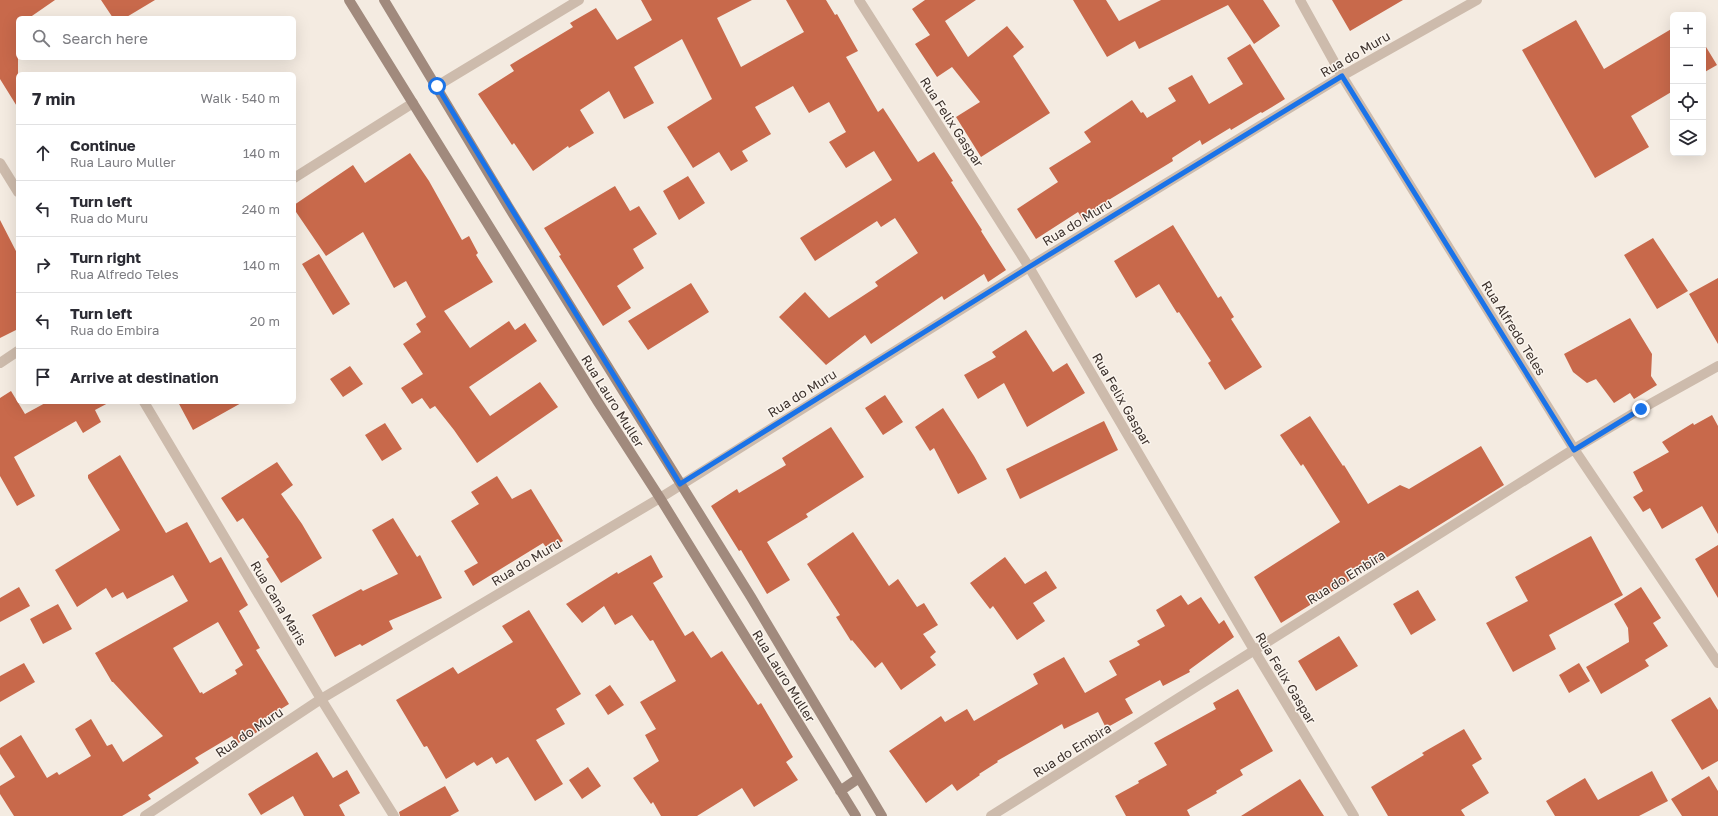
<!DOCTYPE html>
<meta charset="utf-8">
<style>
:root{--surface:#fff;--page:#f2f2f3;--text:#2b2b33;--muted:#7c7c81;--line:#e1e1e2}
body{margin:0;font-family:"Golos Text",sans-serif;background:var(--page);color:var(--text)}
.controls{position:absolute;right:12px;top:12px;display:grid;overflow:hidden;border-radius:6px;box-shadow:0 4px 16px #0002}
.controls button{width:36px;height:36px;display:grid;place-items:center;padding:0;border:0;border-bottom:1px solid var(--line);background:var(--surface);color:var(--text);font:20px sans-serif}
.stop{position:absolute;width:12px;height:12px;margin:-9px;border:3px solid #1a73e8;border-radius:50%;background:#fff}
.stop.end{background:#1a73e8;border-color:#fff;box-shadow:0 1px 4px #0008}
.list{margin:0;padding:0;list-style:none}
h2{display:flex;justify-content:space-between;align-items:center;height:52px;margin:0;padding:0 16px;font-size:17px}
h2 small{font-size:13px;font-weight:400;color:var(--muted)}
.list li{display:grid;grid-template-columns:26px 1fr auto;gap:12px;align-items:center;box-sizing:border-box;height:56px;padding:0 16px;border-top:1px solid var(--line)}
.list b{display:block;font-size:15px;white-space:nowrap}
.list p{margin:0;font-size:13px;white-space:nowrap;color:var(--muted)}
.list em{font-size:13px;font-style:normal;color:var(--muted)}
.icon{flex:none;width:22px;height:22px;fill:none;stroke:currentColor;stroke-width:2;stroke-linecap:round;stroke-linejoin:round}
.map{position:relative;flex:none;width:1718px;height:816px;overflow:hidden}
.search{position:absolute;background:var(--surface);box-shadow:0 4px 16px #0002;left:16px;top:16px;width:280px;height:44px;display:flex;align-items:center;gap:10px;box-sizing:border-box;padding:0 14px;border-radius:6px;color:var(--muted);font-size:15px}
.panel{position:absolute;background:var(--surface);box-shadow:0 4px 16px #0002;left:16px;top:72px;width:280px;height:332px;border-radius:6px}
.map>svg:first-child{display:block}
.building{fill:#c8694b;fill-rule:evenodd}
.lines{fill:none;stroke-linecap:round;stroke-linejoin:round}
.street{stroke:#cdbbac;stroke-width:10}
.secondary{stroke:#a18a7d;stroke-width:10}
.route{stroke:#1a73e8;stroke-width:5}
.labels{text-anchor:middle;stroke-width:3;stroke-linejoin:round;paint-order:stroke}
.street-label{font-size:13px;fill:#3b302b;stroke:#fbf5ee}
</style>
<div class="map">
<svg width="1718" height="816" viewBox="0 0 1718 816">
<rect width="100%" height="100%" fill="#f4ebe1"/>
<!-- building -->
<path class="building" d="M 0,0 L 55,0 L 29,18 L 18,18 L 18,108 L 0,79 Z
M 101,0 L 155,0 L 125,18 L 113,18 Z
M 641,0 L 752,0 L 717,18 L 741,67 L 804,32 L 786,0 L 826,0 L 835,15 L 837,14 L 858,51 L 846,57 L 878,112 L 883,108 L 918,162 L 934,152 L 953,181 L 951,182 L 982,230 L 981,231 L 1006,270 L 988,282 L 984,274 L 944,300 L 942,296 L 871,344 L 865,335 L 826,365 L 779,317 L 805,292 L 829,318 L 878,286 L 875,282 L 918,253 L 895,218 L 881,227 L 877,221 L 815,261 L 800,238 L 892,180 L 874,151 L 846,168 L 829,142 L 846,132 L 829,102 L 809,113 L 793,86 L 755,107 L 771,134 L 742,151 L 748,161 L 731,171 L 719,152 L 693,168 L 667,127 L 712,99 L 682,39 L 634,67 L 654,103 L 624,119 L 609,91 L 580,110 L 594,133 L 569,148 L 568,146 L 533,171 L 514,143 L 512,145 L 478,94 L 514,71 L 510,65 L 573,27 L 570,23 L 596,8 L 617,40 L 652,20 Z
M 925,0 L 976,0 L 945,21 L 968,57 L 1007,26 L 1024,47 L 1013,56 L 1050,113 L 981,157 L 956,117 L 980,102 L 952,67 L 937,77 L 915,44 L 930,35 L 912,9 Z
M 1073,0 L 1106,0 L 1119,21 L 1161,0 L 1263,0 L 1280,26 L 1254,44 L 1228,5 L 1139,49 L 1135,41 L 1107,57 Z
M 1332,0 L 1403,0 L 1350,31 Z
M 1576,20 L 1604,69 L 1673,28 L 1673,91 L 1631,116 L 1649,147 L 1595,178 L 1522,50 Z
M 1703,42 L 1717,65 L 1703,73 Z
M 1250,44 L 1285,99 L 1262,113 L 1261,112 L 1231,130 L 1230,128 L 1202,145 L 1200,140 L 1172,158 L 1173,161 L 1107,201 L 1109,203 L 1083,220 L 1078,212 L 1036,239 L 1017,209 L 1058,182 L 1049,168 L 1091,142 L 1084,132 L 1132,100 L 1141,113 L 1143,112 L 1147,118 L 1176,101 L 1168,88 L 1192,75 L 1209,104 L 1243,84 L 1227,58 Z
M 410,153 L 429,181 L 462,240 L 469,236 L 478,253 L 476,255 L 493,282 L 444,311 L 470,348 L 509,321 L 515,330 L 525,323 L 537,341 L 469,387 L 490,416 L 540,382 L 558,407 L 477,463 L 454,430 L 435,406 L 430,409 L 422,398 L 412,404 L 401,388 L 423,374 L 403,344 L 421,332 L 416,324 L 426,317 L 406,281 L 394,288 L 363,232 L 326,256 L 294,209 L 294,205 L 353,165 L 365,183 Z
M 688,176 L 705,203 L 679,220 L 663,191 Z
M 615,186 L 630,211 L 639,206 L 657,234 L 633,249 L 644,268 L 617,286 L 631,308 L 603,326 L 559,256 L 561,255 L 544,228 Z
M 0,220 L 18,255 L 18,329 L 0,338 Z
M 1173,225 L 1218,298 L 1221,296 L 1234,317 L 1231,319 L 1262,367 L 1225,390 L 1208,363 L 1211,361 L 1179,312 L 1177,313 L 1159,284 L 1136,298 L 1114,261 Z
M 1653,238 L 1688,291 L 1657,309 L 1624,255 Z
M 319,254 L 350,304 L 333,315 L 302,264 Z
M 1718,278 L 1718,344 L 1689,294 Z
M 691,283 L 709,312 L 648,350 L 628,321 Z
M 1630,318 L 1652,354 L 1651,376 L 1657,385 L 1634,399 L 1630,393 L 1614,403 L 1596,379 L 1587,383 L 1573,372 L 1564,354 Z
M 1026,330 L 1053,372 L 1067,363 L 1085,393 L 1027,427 L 1004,383 L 978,399 L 964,375 L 996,357 L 992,352 Z
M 350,366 L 363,384 L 343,397 L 330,379 Z
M 11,391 L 25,414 L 47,402 L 110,402 L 95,410 L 101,422 L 83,433 L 76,421 L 14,457 L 35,496 L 17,506 L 0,476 L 0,398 Z
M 885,395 L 903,422 L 883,435 L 865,408 Z
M 178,402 L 243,402 L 193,430 Z
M 943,408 L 974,456 L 987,479 L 958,494 L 934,448 L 930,451 L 915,427 Z
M 1712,415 L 1718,426 L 1718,534 L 1702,506 L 1662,529 L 1650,508 L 1643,512 L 1633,497 L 1643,491 L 1633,472 L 1669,452 L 1662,442 L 1693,423 L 1694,425 Z
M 1310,416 L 1343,466 L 1344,465 L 1368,504 L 1400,485 L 1409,489 L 1481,446 L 1504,485 L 1281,623 L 1254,577 L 1340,522 L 1303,464 L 1301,466 L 1280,435 Z
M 1104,421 L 1118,450 L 1020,499 L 1006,469 Z
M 385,423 L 402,449 L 382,461 L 365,435 Z
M 831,427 L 864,477 L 806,514 L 808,517 L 767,542 L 790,580 L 767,594 L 741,550 L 739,551 L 711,506 L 737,489 L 739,493 L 786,465 L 782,458 Z
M 120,455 L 166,533 L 187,522 L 210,563 L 221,557 L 248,605 L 239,611 L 260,648 L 256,650 L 289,704 L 260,722 L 264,728 L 237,744 L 232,736 L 195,758 L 199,763 L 148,795 L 151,799 L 122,816 L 14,816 L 0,794 L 0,786 L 15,777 L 0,754 L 0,748 L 21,735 L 47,778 L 57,772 L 59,775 L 91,756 L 75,729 L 91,719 L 107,746 L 112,744 L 123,762 L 163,736 L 113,682 L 112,682 L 95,653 L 188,601 L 173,575 L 127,599 L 123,592 L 112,598 L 106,588 L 77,607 L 55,570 L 120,530 L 88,478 L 88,475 ZM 218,622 L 243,665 L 235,670 L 237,674 L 203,694 L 202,692 L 200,693 L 173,648 Z
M 277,462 L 293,485 L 281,494 L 302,524 L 322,558 L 281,583 L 266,559 L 269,557 L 243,518 L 237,522 L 221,498 Z
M 497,476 L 512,499 L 531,489 L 563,541 L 548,550 L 543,543 L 473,586 L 464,571 L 478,563 L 451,521 L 479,504 L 471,492 Z
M 393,518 L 417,557 L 420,555 L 442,598 L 389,621 L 393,629 L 362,646 L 360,644 L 335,657 L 312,615 L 361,589 L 363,591 L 398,574 L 372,530 Z
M 853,532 L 889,586 L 898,579 L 917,607 L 924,603 L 938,625 L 923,634 L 936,652 L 930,657 L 936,665 L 901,690 L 882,662 L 875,668 L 852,640 L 851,641 L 836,617 L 840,615 L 807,564 Z
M 1591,536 L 1623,595 L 1549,635 L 1556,649 L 1513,672 L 1486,623 L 1528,601 L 1515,577 Z
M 1718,545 L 1718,598 L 1695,559 Z
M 651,555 L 663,577 L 653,583 L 685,636 L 693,631 L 711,658 L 722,651 L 758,705 L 761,703 L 793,757 L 786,762 L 798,780 L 754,807 L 742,788 L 697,816 L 661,816 L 653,802 L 651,804 L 633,778 L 659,761 L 645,735 L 656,729 L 640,702 L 676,681 L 653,640 L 650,641 L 632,615 L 615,625 L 604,606 L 582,623 L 566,604 L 617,572 L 618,574 Z
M 1005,557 L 1025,584 L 1046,571 L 1057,588 L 1033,603 L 1045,621 L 1017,640 L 993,606 L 990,609 L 970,583 Z
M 19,587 L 30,606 L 0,622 L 0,598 Z
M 1641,587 L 1661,618 L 1653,623 L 1668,646 L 1645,660 L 1649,666 L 1601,694 L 1586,667 L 1629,642 L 1628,628 L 1614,604 Z
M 1418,590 L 1436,620 L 1411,635 L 1393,604 Z
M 1181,595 L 1188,605 L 1201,597 L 1219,624 L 1224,620 L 1234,637 L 1189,670 L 1190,672 L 1163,686 L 1160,680 L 1125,699 L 1133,713 L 1106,728 L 1098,712 L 1064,729 L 1062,724 L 997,761 L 998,762 L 979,774 L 980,775 L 957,791 L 952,784 L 926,803 L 889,751 L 941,716 L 945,722 L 967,709 L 974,721 L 1038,684 L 1033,674 L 1064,657 L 1085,693 L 1117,675 L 1109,661 L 1140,645 L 1137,641 L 1165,626 L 1156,610 Z
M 58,604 L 72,629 L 43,644 L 30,619 Z
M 529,610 L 581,694 L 556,709 L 565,724 L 536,740 L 563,784 L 535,801 L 508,757 L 496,764 L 492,757 L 477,766 L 474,762 L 446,779 L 427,746 L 424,747 L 396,700 L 453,667 L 458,674 L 513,642 L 502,626 Z
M 1339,636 L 1358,666 L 1316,691 L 1298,661 Z
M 24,663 L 35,682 L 0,702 L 0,676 Z
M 1579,663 L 1590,681 L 1569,693 L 1559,675 Z
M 610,685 L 624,705 L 608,715 L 595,695 Z
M 1238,689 L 1273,751 L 1240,770 L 1243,775 L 1216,791 L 1217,793 L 1187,810 L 1190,816 L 1126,816 L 1115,796 L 1139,783 L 1138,781 L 1167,765 L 1154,743 L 1216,709 L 1213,703 Z
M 1710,697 L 1718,710 L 1718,761 L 1702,770 L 1671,720 Z
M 1464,729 L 1482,759 L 1472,765 L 1489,793 L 1461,810 L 1465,816 L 1388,816 L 1371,787 L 1424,755 L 1422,753 Z
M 317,752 L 333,778 L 347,770 L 360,793 L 339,805 L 345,816 L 304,816 L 293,796 L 261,815 L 248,794 Z
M 588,767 L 601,786 L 582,799 L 569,780 Z
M 1652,771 L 1668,801 L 1639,816 L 1555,816 L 1546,801 L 1585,778 L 1598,800 Z
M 1709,776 L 1718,791 L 1718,816 L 1682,816 L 1671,799 Z
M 1300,779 L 1324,816 L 1241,816 Z
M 445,786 L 459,811 L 450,816 L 400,816 L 399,812 Z"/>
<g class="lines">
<!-- street -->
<path class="street" d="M 859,0 L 1029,267 L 1254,650 L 1354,816
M 1300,0 L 1342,76 L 1574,449 L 1718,663
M 437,86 L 579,0
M 0,163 L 18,192
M 294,178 L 413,103
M 0,363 L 18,351
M 144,402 L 321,699 L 394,816
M 145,816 L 321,699 L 660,498 L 1029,267 L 1342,76 L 1477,0
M 991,816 L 1574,449 L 1641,409 L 1718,366"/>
<!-- secondary -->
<path class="secondary" d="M 349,0 L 598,402 L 660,498 L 856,816
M 384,0 L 508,206 L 751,597 L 882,816
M 840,791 L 859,778"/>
</g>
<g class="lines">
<!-- route -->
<path class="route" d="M 437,86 C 517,220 600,351 680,484 L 1029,267 L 1342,76 L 1574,450 L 1641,409"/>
</g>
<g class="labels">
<!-- street labels -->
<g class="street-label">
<text transform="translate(1355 54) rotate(-30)" y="5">Rua do Muru</text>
<text transform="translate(952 122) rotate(57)" y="5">Rua Felix Gaspar</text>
<text transform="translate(1077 222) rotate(-31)" y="5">Rua do Muru</text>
<text transform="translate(1514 328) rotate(58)" y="5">Rua Alfredo Teles</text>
<text transform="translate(802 393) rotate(-32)" y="5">Rua do Muru</text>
<text transform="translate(1122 399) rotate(60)" y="5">Rua Felix Gaspar</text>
<text transform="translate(613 401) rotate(58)" y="5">Rua Lauro Muller</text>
<text transform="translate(526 562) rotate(-31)" y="5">Rua do Muru</text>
<text transform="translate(1346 577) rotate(-32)" y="5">Rua do Embira</text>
<text transform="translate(279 603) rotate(59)" y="5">Rua Cana Maris</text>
<text transform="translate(784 676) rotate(58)" y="5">Rua Lauro Muller</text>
<text transform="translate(1286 678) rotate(59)" y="5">Rua Felix Gaspar</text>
<text transform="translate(249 732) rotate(-34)" y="5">Rua do Muru</text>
<text transform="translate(1072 750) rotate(-32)" y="5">Rua do Embira</text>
</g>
</g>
</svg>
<div class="controls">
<button>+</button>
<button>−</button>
<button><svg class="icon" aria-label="locate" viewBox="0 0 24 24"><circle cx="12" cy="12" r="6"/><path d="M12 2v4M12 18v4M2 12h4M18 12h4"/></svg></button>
<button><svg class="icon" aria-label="layers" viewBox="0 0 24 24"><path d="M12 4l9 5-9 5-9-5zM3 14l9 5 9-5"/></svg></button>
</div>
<div class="stop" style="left:437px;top:86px"></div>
<div class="stop end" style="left:1641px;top:409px"></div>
<div class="search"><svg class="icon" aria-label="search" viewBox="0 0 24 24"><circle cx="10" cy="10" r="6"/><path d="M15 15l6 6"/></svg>Search here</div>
<section class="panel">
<h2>7 min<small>Walk · 540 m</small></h2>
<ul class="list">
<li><svg class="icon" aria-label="ahead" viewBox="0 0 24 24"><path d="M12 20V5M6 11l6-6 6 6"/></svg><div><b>Continue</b><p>Rua Lauro Muller</p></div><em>140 m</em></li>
<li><svg class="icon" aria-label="left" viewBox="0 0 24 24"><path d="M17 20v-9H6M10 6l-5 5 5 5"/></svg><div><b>Turn left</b><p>Rua do Muru</p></div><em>240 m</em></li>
<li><svg class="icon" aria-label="right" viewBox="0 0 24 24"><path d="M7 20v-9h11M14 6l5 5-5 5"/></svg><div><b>Turn right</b><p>Rua Alfredo Teles</p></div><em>140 m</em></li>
<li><svg class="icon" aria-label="left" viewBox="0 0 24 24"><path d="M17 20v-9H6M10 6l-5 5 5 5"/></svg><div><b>Turn left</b><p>Rua do Embira</p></div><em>20 m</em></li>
<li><svg class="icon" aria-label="arrive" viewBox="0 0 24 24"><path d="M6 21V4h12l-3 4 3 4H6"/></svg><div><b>Arrive at destination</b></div></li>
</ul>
</section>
</div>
